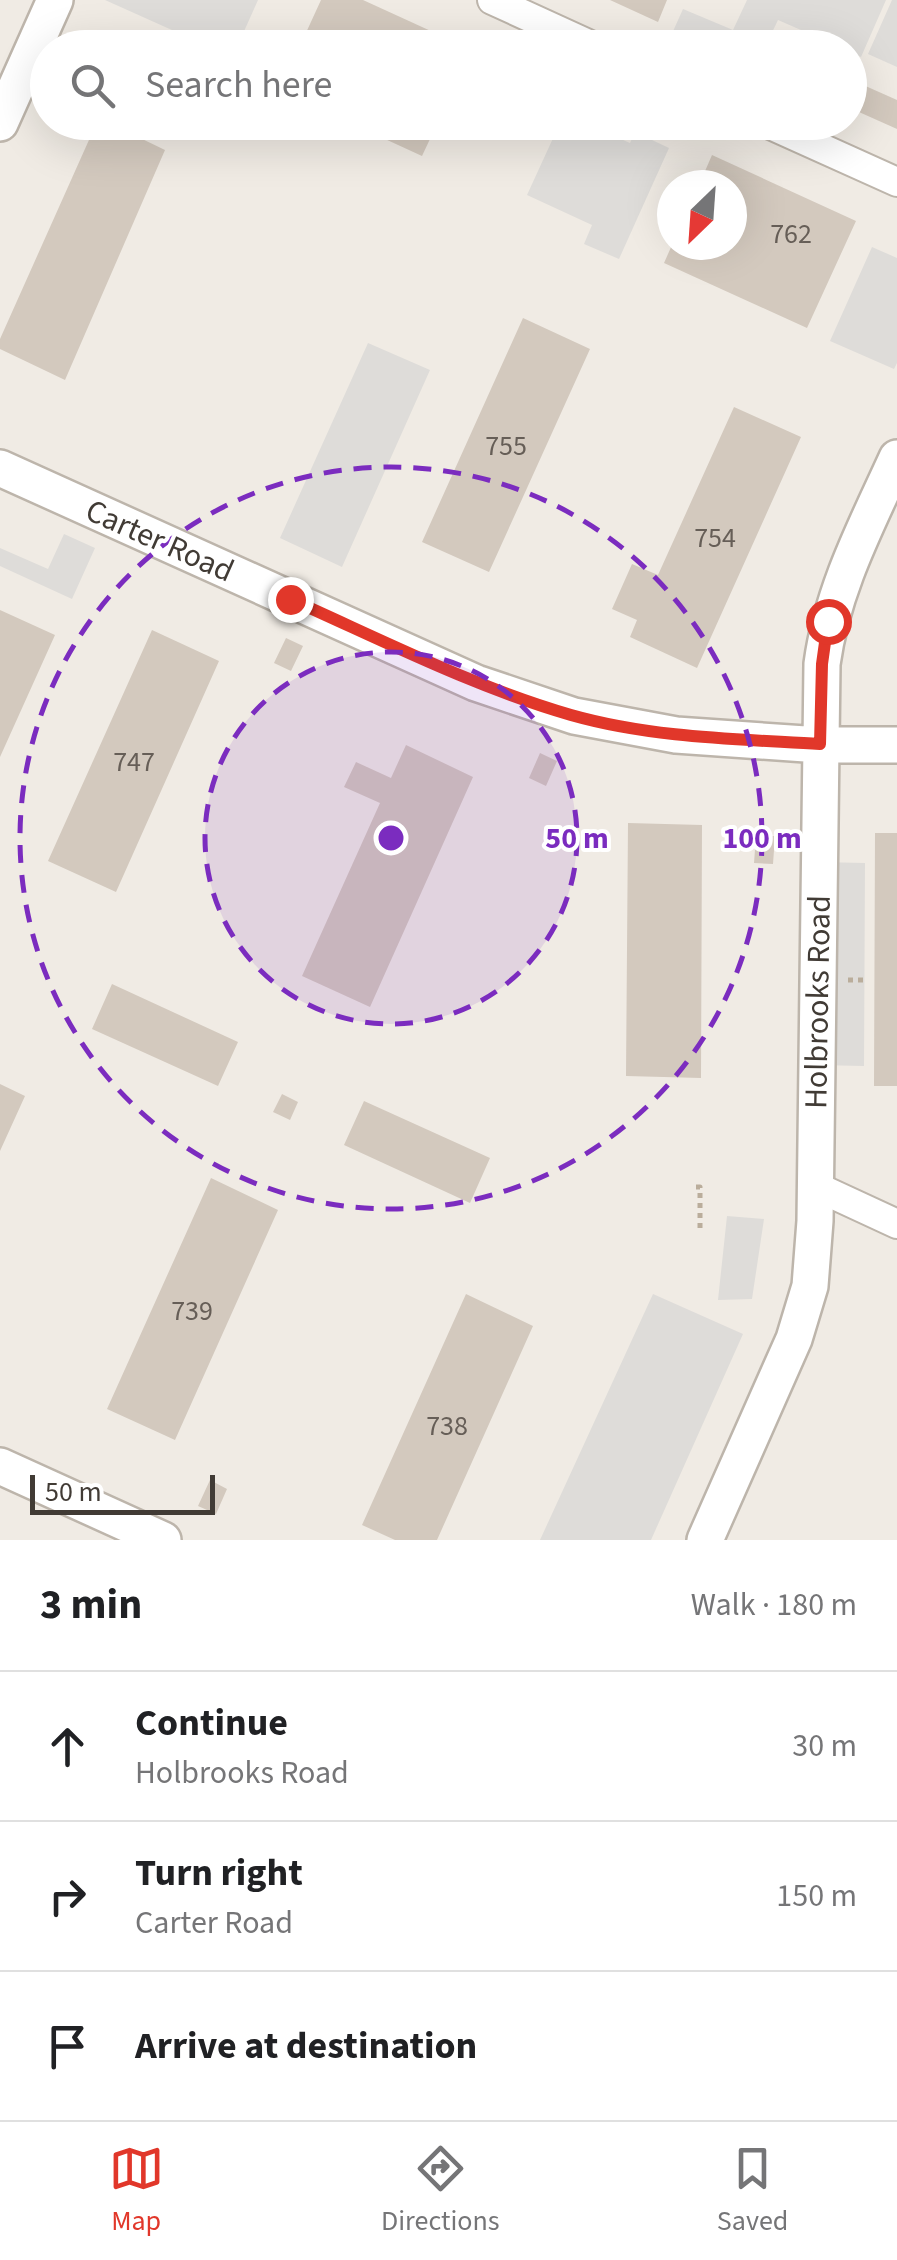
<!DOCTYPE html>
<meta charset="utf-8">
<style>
:root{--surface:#fff;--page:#f2f2f2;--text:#202124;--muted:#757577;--line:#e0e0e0;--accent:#e1372a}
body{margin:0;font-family:"Source Sans 3",sans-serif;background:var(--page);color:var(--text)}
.compass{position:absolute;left:657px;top:170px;width:90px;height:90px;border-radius:50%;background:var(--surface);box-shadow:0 10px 40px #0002;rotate:205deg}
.scale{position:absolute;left:30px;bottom:25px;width:185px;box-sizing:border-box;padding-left:10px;border:5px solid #413b35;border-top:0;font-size:28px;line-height:35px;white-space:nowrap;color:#413b35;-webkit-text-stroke:8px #fff;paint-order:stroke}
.stop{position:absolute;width:30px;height:30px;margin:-22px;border:8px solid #e1372a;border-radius:50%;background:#fff}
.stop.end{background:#e1372a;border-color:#fff;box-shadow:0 2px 10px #0008}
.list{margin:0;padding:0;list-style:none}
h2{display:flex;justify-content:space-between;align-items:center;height:130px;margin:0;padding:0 40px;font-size:42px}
h2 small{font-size:32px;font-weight:400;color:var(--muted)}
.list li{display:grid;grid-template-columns:65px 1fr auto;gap:30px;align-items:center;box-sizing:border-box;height:150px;padding:0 40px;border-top:2px solid var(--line)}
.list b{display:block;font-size:38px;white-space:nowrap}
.list p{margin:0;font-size:32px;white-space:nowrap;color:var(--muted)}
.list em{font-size:32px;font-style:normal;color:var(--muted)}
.icon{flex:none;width:55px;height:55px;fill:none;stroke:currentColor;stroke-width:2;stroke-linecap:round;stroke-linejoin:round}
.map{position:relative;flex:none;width:897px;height:1540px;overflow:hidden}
.search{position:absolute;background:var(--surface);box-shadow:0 10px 40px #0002;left:30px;right:30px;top:30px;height:110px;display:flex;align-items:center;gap:25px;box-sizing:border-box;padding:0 35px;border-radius:55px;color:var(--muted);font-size:38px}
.sheet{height:580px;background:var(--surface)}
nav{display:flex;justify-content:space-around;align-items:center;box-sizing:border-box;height:140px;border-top:2px solid var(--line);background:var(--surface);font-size:28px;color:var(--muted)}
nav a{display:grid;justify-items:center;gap:5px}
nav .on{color:var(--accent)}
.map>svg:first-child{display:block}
.parking{fill:#dedcd9}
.building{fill:#d3c9be}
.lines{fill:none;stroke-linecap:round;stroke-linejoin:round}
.minor-casing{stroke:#bdb5ab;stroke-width:32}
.tertiary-casing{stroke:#bdb5ab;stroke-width:40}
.path{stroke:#baad9b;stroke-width:5;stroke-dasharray:5 5;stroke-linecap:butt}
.minor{stroke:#fff;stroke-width:28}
.tertiary{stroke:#fff;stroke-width:35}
.route{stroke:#e1372a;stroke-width:12}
.ring{fill:none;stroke:#7b2cbf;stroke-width:5;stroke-dasharray:18 12}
.labels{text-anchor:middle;stroke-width:8;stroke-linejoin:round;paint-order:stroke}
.number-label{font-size:28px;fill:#665e57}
.street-label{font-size:32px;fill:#413b35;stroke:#fff}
.centre{fill:#7b2cbf;stroke:#fff;stroke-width:5}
.ring-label{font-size:30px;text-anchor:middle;font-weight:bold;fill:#7b2cbf;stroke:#fff;stroke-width:8;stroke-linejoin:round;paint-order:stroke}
</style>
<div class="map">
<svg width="897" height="1540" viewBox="0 0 897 1540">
<rect width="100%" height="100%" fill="#f0ebe4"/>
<!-- parking -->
<path class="parking" d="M 105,0 L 258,0 L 237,47 L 212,48 Z
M 747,0 L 886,0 L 861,57 L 850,52 L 850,48 L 840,47 L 778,20 L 766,45 L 771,47 L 690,47 L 670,38 L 683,9 L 733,30 Z
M 892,0 L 897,0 L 897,67 L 868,54 Z
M 560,123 L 584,123 L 630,143 L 635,132 L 669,148 L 619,259 L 584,244 L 592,225 L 527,195 Z
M 872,247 L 897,258 L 897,363 L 894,369 L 830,341 Z
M 368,343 L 430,370 L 342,567 L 280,538 Z
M 64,534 L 95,548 L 72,599 L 0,566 L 0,548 L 48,569 Z
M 819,862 L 865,863 L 864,1066 L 817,1065 Z
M 727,1216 L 764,1219 L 752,1299 L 718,1300 Z
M 653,1294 L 743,1334 L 651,1540 L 540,1540 Z"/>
<!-- building -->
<path class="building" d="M 321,0 L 363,0 L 468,48 L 299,48 Z
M 610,0 L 667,0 L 658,22 Z
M 861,84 L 897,100 L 897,129 L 850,108 Z
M 97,122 L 107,122 L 165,150 L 65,380 L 0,349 L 0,339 Z
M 348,122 L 438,122 L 422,156 Z
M 712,155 L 856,221 L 807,328 L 664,263 L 672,245 L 732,245 L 732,185 L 699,185 Z
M 523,318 L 590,349 L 489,572 L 422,542 Z
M 734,407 L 801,437 L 697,668 L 630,637 L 637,620 L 612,609 L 632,564 L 658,575 Z
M 0,610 L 55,635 L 0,757 Z
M 152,630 L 219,661 L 116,892 L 48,861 Z
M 286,638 L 303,646 L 291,671 L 274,663 Z
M 406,745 L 473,777 L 370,1007 L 302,976 L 380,803 L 344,787 L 356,762 L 391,778 Z
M 540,753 L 557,761 L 546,786 L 529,778 Z
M 628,823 L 702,825 L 701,1078 L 626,1076 Z
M 875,833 L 897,833 L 897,1086 L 874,1086 Z
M 756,836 L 775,836 L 773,864 L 754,863 Z
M 112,984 L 238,1042 L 218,1086 L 92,1029 Z
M 0,1084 L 25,1096 L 0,1151 Z
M 282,1094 L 298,1102 L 290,1120 L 273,1112 Z
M 364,1101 L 490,1158 L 470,1203 L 344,1145 Z
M 211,1178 L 278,1210 L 175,1440 L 107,1409 Z
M 466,1294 L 533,1326 L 437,1540 L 395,1540 L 362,1525 Z
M 210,1480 L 227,1489 L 216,1514 L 198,1506 Z"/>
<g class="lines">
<!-- minor casing -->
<g class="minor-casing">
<path id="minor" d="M 492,0 L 597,48
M 764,122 L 897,182
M 815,1186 L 897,1224"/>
</g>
<!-- tertiary casing -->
<g class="tertiary-casing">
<path id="tertiary" d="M 0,123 L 55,0
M 0,468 L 476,683 L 574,716 L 676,735 L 820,745 L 897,745
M 0,1466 L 163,1540
M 705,1540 L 794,1339 L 810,1286 L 815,1221 L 822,664 C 832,590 866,526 897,458"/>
</g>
<!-- path -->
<path class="path" d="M 848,980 L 865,980
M 696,1187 L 700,1187 L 700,1230"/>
<!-- minor -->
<use href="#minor" class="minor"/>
<!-- tertiary -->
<use href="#tertiary" class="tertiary"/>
</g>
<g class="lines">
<!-- route -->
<path class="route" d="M 290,599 C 382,640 474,687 571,715 C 652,738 738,739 820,744 L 822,664 L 828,621"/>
</g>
<!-- distance rings -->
<circle cx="391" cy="838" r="186" fill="#7b2cbf" fill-opacity=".12"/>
<g class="ring">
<circle cx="391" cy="838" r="186"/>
<circle cx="391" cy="838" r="371"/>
</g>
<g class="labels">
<!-- number labels -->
<g class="number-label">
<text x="791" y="243">762</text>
<text x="506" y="455">755</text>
<text x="715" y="547">754</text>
<text x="134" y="771">747</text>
<text x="192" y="1320">739</text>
<text x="447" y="1435">738</text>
</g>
<!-- street labels -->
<g class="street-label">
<text transform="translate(160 540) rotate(24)" y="11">Carter Road</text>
<text transform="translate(817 1002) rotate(-89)" y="11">Holbrooks Road</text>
</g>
</g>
<circle cx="391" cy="838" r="15" class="centre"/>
<g class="ring-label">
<text x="577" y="848">50 m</text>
<text x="762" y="848">100 m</text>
</g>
</svg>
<svg class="compass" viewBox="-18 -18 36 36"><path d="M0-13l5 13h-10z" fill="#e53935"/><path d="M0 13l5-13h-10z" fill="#757577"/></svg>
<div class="scale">50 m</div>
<div class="stop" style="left:828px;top:621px"></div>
<div class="stop end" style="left:290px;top:599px"></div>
<div class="search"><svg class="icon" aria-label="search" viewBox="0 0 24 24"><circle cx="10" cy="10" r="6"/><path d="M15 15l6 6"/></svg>Search here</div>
</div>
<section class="sheet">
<h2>3 min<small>Walk · 180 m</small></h2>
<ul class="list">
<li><svg class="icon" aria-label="ahead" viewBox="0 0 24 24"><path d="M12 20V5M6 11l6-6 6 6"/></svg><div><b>Continue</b><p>Holbrooks Road</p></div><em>30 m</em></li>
<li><svg class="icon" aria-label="right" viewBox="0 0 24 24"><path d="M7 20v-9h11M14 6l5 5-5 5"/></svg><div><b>Turn right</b><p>Carter Road</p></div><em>150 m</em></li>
<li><svg class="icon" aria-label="arrive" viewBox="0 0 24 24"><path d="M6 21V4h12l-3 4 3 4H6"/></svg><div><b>Arrive at destination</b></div></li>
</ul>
</section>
<nav>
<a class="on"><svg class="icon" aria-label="map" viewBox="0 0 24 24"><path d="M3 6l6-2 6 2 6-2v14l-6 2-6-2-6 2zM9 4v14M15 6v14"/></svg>Map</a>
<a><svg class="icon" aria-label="directions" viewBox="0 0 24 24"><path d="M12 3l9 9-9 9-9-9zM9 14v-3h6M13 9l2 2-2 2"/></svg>Directions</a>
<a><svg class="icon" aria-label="saved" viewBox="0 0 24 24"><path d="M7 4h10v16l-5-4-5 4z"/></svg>Saved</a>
</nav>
